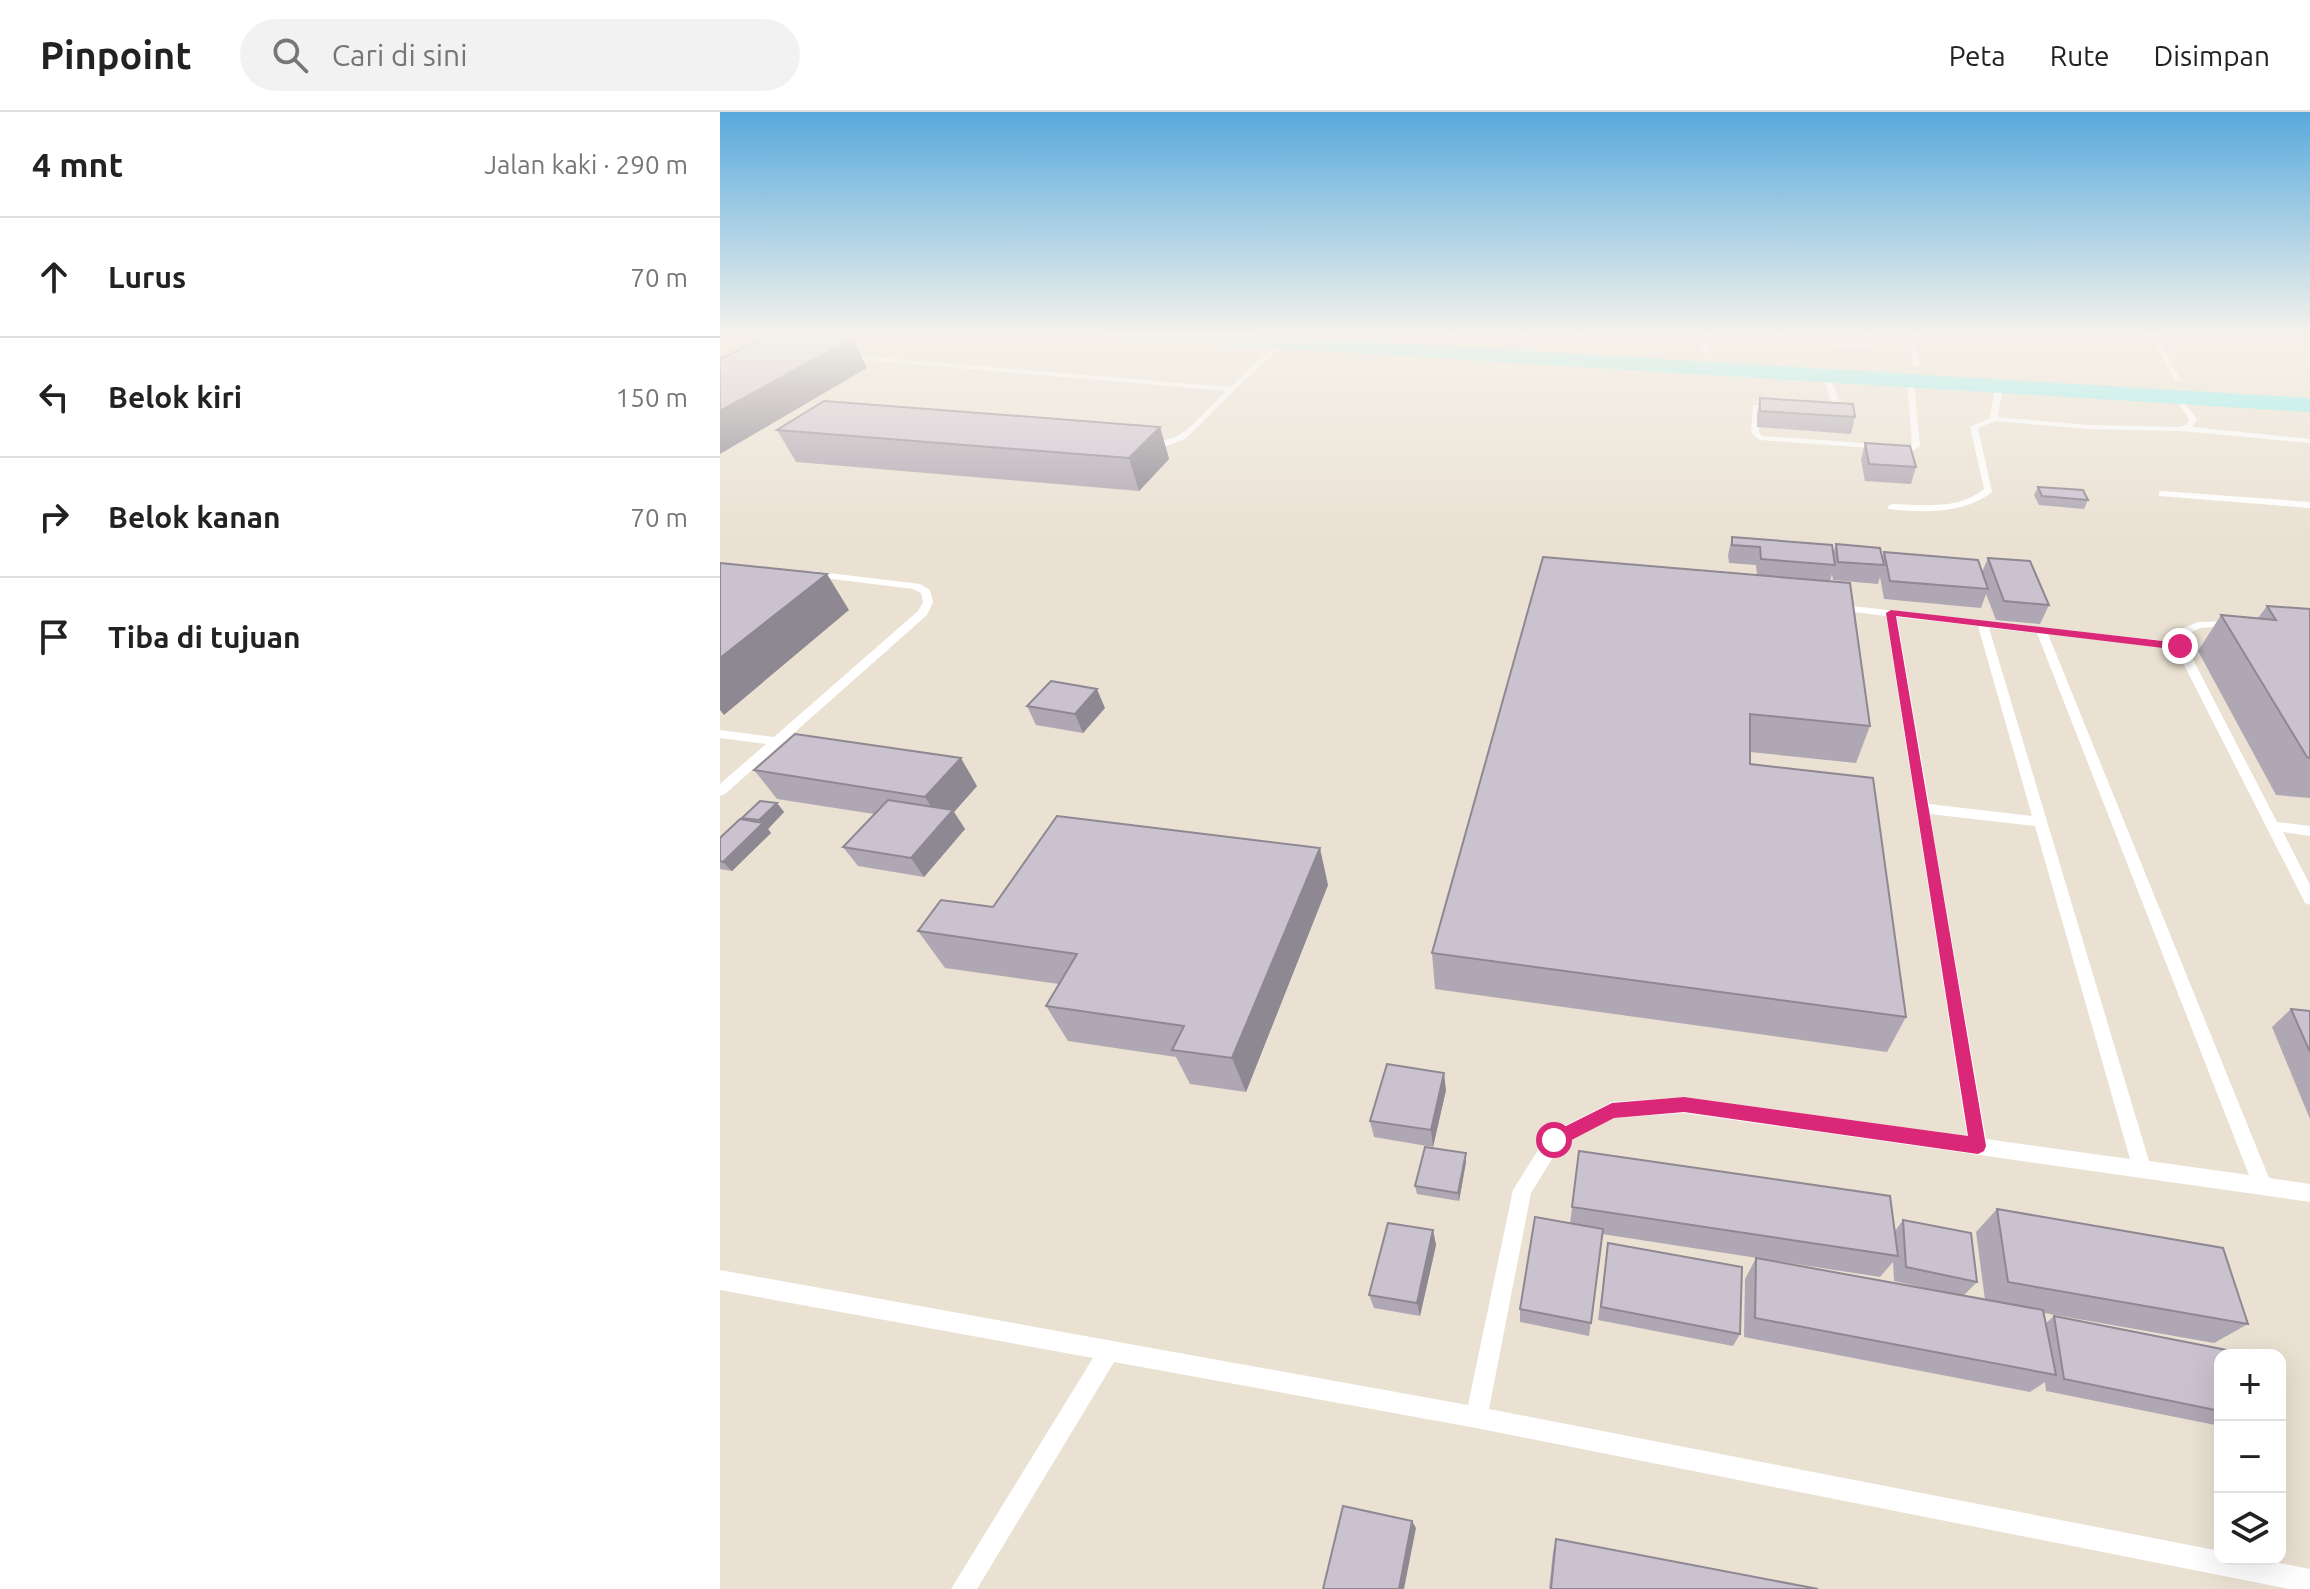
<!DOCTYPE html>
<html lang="id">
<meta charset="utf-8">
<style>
:root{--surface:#fff;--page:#f2f2f2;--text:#222;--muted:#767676;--line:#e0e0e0}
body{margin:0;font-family:Ubuntu,sans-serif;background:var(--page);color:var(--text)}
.controls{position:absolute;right:24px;bottom:24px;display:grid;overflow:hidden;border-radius:16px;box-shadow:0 8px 32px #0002}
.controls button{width:72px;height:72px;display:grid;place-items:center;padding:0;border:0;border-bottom:2px solid var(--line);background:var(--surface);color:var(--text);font:40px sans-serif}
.stop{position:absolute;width:24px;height:24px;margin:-18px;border:6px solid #db2777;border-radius:50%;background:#fff}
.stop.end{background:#db2777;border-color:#fff;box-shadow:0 2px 8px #0008}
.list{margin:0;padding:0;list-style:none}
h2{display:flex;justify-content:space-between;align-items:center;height:104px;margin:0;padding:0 32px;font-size:34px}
h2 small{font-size:26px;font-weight:400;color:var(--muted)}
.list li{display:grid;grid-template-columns:52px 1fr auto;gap:24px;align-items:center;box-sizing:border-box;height:120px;padding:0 32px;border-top:2px solid var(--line)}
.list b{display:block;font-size:30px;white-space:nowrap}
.list em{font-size:26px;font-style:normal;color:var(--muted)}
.icon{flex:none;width:44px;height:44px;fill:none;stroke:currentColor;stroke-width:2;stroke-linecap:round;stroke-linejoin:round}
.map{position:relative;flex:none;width:1590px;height:1477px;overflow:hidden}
header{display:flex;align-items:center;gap:48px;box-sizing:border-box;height:112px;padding:0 40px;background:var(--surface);border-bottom:2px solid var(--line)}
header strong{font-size:38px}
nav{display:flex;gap:44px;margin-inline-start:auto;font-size:28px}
.search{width:560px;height:72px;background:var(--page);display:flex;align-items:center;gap:20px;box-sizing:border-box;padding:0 28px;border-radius:44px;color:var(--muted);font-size:30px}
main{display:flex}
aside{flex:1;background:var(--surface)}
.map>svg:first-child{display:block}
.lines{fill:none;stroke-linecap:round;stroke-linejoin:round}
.service{fill:#fff;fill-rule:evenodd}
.primary{fill:#85f0f1;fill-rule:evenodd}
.wall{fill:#afa7b3}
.shaded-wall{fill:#8e8892}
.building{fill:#cbc2d0;stroke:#8e8892;stroke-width:2}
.route{fill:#db2777}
</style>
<header>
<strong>Pinpoint</strong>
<div class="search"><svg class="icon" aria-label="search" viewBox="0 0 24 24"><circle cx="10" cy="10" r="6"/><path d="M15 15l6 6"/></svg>Cari di sini</div>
<nav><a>Peta</a><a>Rute</a><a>Disimpan</a></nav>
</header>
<main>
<aside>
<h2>4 mnt<small>Jalan kaki · 290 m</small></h2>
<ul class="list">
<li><svg class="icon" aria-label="ahead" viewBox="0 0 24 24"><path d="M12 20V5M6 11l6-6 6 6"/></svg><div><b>Lurus</b></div><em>70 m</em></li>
<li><svg class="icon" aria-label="left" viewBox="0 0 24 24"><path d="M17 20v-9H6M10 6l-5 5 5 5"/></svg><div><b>Belok kiri</b></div><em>150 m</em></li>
<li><svg class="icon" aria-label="right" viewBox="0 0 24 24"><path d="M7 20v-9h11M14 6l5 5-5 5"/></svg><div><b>Belok kanan</b></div><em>70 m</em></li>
<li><svg class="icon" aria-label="arrive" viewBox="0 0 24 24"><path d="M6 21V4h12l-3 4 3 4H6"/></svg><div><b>Tiba di tujuan</b></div></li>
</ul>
</aside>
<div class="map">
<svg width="1590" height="1477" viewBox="0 0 1590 1477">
<rect width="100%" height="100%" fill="#eae1d3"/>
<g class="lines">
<!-- service -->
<path class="service" d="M 734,220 L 740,220 L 734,227 L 731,225 Z
M 862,220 L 870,220 L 848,234 L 844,234 L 844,232 Z
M 985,220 L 991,220 L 989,240 L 985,242 L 981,240 Z
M 1106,220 L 1112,220 L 1115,231 L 1146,233 L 1146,220 L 1152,220 L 1152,235 L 1149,237 L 1110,234 Z
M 1188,220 L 1194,220 L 1200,255 L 1193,253 Z
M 1429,220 L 1435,220 L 1462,270 L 1455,268 Z
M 559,229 L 564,230 L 465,327 L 444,335 L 425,331 C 435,327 446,330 457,324 C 473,316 492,292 506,279 L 143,248 L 139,246 L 143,244 L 510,275 Z
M 1107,263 L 1111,265 L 1121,295 L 1107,300 L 1103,298 L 1113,294 L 1103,265 Z
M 1187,267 L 1194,269 L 1200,334 L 1192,339 L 1040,328 L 1031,321 L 1033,293 L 1057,293 L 1057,297 L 1040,297 L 1039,320 L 1042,324 L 1188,334 L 1192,333 Z
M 1279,273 L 1283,275 L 1278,305 L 1368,313 L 1460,315 L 1467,312 L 1469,307 L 1454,285 L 1458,283 L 1477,307 L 1472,315 L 1590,327 L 1590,331 L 1462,319 L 1368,317 L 1275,309 L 1258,316 L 1272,380 C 1244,402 1203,401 1169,397 L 1167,395 L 1172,392 C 1204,393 1238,398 1264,377 L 1250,315 L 1270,306 L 1275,275 Z
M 1442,379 L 1590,390 L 1590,396 L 1439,384 L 1439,380 Z
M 92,459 L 200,472 L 210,478 L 213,490 L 207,503 L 5,682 L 0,684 L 0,672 L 46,632 L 0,626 L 0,618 L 54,625 L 198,499 L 203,490 L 201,481 L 193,477 L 88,464 L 87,462 Z
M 1114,492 L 1454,530 L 1456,519 L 1478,510 L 1516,509 L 1516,513 L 1480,516 L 1465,523 L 1466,534 L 1557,710 L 1590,714 L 1590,724 L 1563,720 L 1590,773 L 1590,793 L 1585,791 L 1583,787 L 1456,537 L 1328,522 L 1549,1066 L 1590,1072 L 1590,1090 L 964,1001 L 894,1006 L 840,1034 L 811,1081 L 769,1297 L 1500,1439 L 1500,1447 L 1539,1447 L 1590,1457 L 1590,1477 L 1569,1477 L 756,1316 L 394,1250 L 257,1477 L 231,1477 L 373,1246 L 0,1178 L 0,1158 L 748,1293 L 793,1078 L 828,1022 L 892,990 L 964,985 L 1247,1024 L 1166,504 L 1110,497 L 1110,493 ZM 1177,505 L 1258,514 L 1312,704 L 1209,692 ZM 1269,516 L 1317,521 L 1529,1063 L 1429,1049 ZM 1210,702 L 1315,714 L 1410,1047 L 1266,1027 Z"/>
<!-- primary -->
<path class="primary" d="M 381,220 L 494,220 L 1590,286 L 1590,300 L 391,226 Z"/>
</g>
<!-- wall -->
<path class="wall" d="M 1298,220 L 1333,220 L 1332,223 L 1328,223 L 1326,229 L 1302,227 Z
M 1350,220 L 1394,220 L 1391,228 L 1353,225 Z
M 1040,286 L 1135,305 L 1131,322 L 1037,315 L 1037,302 Z
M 440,315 L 449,347 L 419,379 L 76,350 L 57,318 Z
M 1145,331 L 1196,355 L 1191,372 L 1145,369 L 1141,348 Z
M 1318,375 L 1368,388 L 1364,397 L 1319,393 L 1314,383 Z
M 1012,425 L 1113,442 L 1116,432 L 1162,447 L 1164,440 L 1262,460 L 1268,446 L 1329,493 L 1320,512 L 1276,508 L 1266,482 L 1261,496 L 1164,487 L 1160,465 L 1158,472 L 1113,468 L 1112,462 L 1110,470 L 1150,614 L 1136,651 L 1030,640 L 1030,652 L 1186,905 L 1167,940 L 715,877 L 712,841 L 1037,463 L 1036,453 L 1009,451 L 1008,443 Z
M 1547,494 L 1590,497 L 1590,686 L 1556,683 L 1478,539 L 1501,503 L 1538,506 Z
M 307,594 L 385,596 L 363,621 L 316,613 Z
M 34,658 L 257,674 L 234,700 L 245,717 L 204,765 L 138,754 L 123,735 L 154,702 L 57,687 Z
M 57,691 L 64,700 L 48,717 L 51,721 L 12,759 L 0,757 L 0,726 L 24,708 L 22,706 Z
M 608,773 L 526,980 L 470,972 L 456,945 L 348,929 L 326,894 L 339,872 L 225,856 L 198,819 L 273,795 Z
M 1571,897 L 1590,899 L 1590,1007 L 1552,915 Z
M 726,978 L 713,1035 L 654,1025 L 650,1009 Z
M 859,1039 L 1175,1119 L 1183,1108 L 1257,1170 L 1243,1184 L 1265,1188 L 1256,1120 L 1277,1097 L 1528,1212 L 1494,1231 L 1324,1201 L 1326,1211 L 1334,1204 L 1500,1243 L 1500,1314 L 1326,1279 L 1325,1270 L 1310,1280 L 1024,1225 L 1025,1167 L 1036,1146 L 1238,1183 L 1174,1169 L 1173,1150 L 1160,1165 L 882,1122 L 869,1224 L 800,1210 L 800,1197 L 850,1112 Z
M 746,1050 L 739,1089 L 697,1082 L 695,1074 Z
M 713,1118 L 716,1133 L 700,1204 L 654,1196 L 649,1183 Z
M 888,1131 L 1020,1222 L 1013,1234 L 878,1208 Z
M 836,1427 L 1098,1477 L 829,1477 L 833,1440 Z"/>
<!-- shaded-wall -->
<path class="shaded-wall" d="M 133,226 L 147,256 L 0,342 L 0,299 Z
M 440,315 L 449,347 L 419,379 L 409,346 Z
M 107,462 L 129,498 L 4,603 L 0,598 L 0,546 Z
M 377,577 L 385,596 L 363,621 L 355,602 Z
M 241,646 L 257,674 L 234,700 L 245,717 L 204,765 L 191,746 L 222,711 L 205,685 Z
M 57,691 L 64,700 L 48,717 L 51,721 L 12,759 L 3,750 L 42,712 L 39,708 Z
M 600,736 L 608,773 L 526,980 L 512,946 Z
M 724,961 L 726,978 L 713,1035 L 711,1018 Z
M 746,1041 L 746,1050 L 739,1089 L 738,1081 Z
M 713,1118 L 716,1133 L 700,1204 L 697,1191 Z
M 692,1409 L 696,1416 L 684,1477 L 679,1477 Z"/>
<!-- building -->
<path class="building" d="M 53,221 L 133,226 L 0,299 L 0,247 Z
M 1040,286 L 1133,292 L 1135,305 L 1040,299 Z
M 104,289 L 440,315 L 409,346 L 57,318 Z
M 1145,331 L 1190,334 L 1196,355 L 1149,352 Z
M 1318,375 L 1363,378 L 1368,388 L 1322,384 Z
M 1012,425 L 1112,433 L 1115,453 L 1041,447 L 1040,435 L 1012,433 Z
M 1116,432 L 1160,436 L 1164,453 L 1118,450 Z
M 1164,440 L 1258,448 L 1268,477 L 1170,469 Z
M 823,445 L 1130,471 L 1150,614 L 1030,602 L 1030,652 L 1153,666 L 1186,905 L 712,841 Z
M 1268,446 L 1310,449 L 1329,493 L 1284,489 Z
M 0,451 L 107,462 L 0,546 Z
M 1547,494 L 1590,497 L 1590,646 L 1587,645 L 1501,503 L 1556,508 Z
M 331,569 L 377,577 L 355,602 L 307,594 Z
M 75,622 L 241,646 L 205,685 L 34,658 Z
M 168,688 L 233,698 L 191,746 L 123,735 Z
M 40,689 L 57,691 L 39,708 L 22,706 Z
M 337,704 L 600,736 L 512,946 L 452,938 L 464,914 L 326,894 L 357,842 L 198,819 L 221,788 L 273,795 Z
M 20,707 L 43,711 L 3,750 L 0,749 L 0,726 Z
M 1571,897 L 1590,899 L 1590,940 Z
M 667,952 L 724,961 L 711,1018 L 650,1009 Z
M 705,1035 L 746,1041 L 738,1081 L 695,1074 Z
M 859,1039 L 1170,1084 L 1178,1144 L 852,1095 Z
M 1277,1097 L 1503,1136 L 1528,1212 L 1288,1170 Z
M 815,1105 L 883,1117 L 871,1211 L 800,1197 Z
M 1183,1108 L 1251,1121 L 1257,1170 L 1186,1155 Z
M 668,1111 L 713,1118 L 697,1191 L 649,1183 Z
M 888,1131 L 1022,1155 L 1020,1222 L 881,1195 Z
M 1036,1146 L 1323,1198 L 1336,1263 L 1035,1206 Z
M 1334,1204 L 1532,1243 L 1500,1243 L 1500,1299 L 1344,1267 Z
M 623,1394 L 692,1409 L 679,1477 L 603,1477 Z
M 836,1427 L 1098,1477 L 831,1477 Z"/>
<!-- sky -->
<linearGradient id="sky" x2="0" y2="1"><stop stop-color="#58aadd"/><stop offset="0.52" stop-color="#f6f2eb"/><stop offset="1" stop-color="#f6f2eb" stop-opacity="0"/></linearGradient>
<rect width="1590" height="427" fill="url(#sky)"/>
<!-- route -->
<path class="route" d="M 1171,498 L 1460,531 L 1465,534 L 1460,538 L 1176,504 L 1266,1034 L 1264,1039 L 1258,1042 L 964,1000 L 894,1006 L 840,1034 L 828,1034 L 825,1028 L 828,1023 L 892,991 L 964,985 L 1248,1024 L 1166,501 Z"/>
</svg>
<div class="controls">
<button>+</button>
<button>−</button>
<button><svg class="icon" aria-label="layers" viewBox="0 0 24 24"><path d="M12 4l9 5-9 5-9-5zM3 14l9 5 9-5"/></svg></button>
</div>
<div class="stop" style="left:834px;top:1028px"></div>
<div class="stop end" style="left:1460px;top:534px"></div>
</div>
</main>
